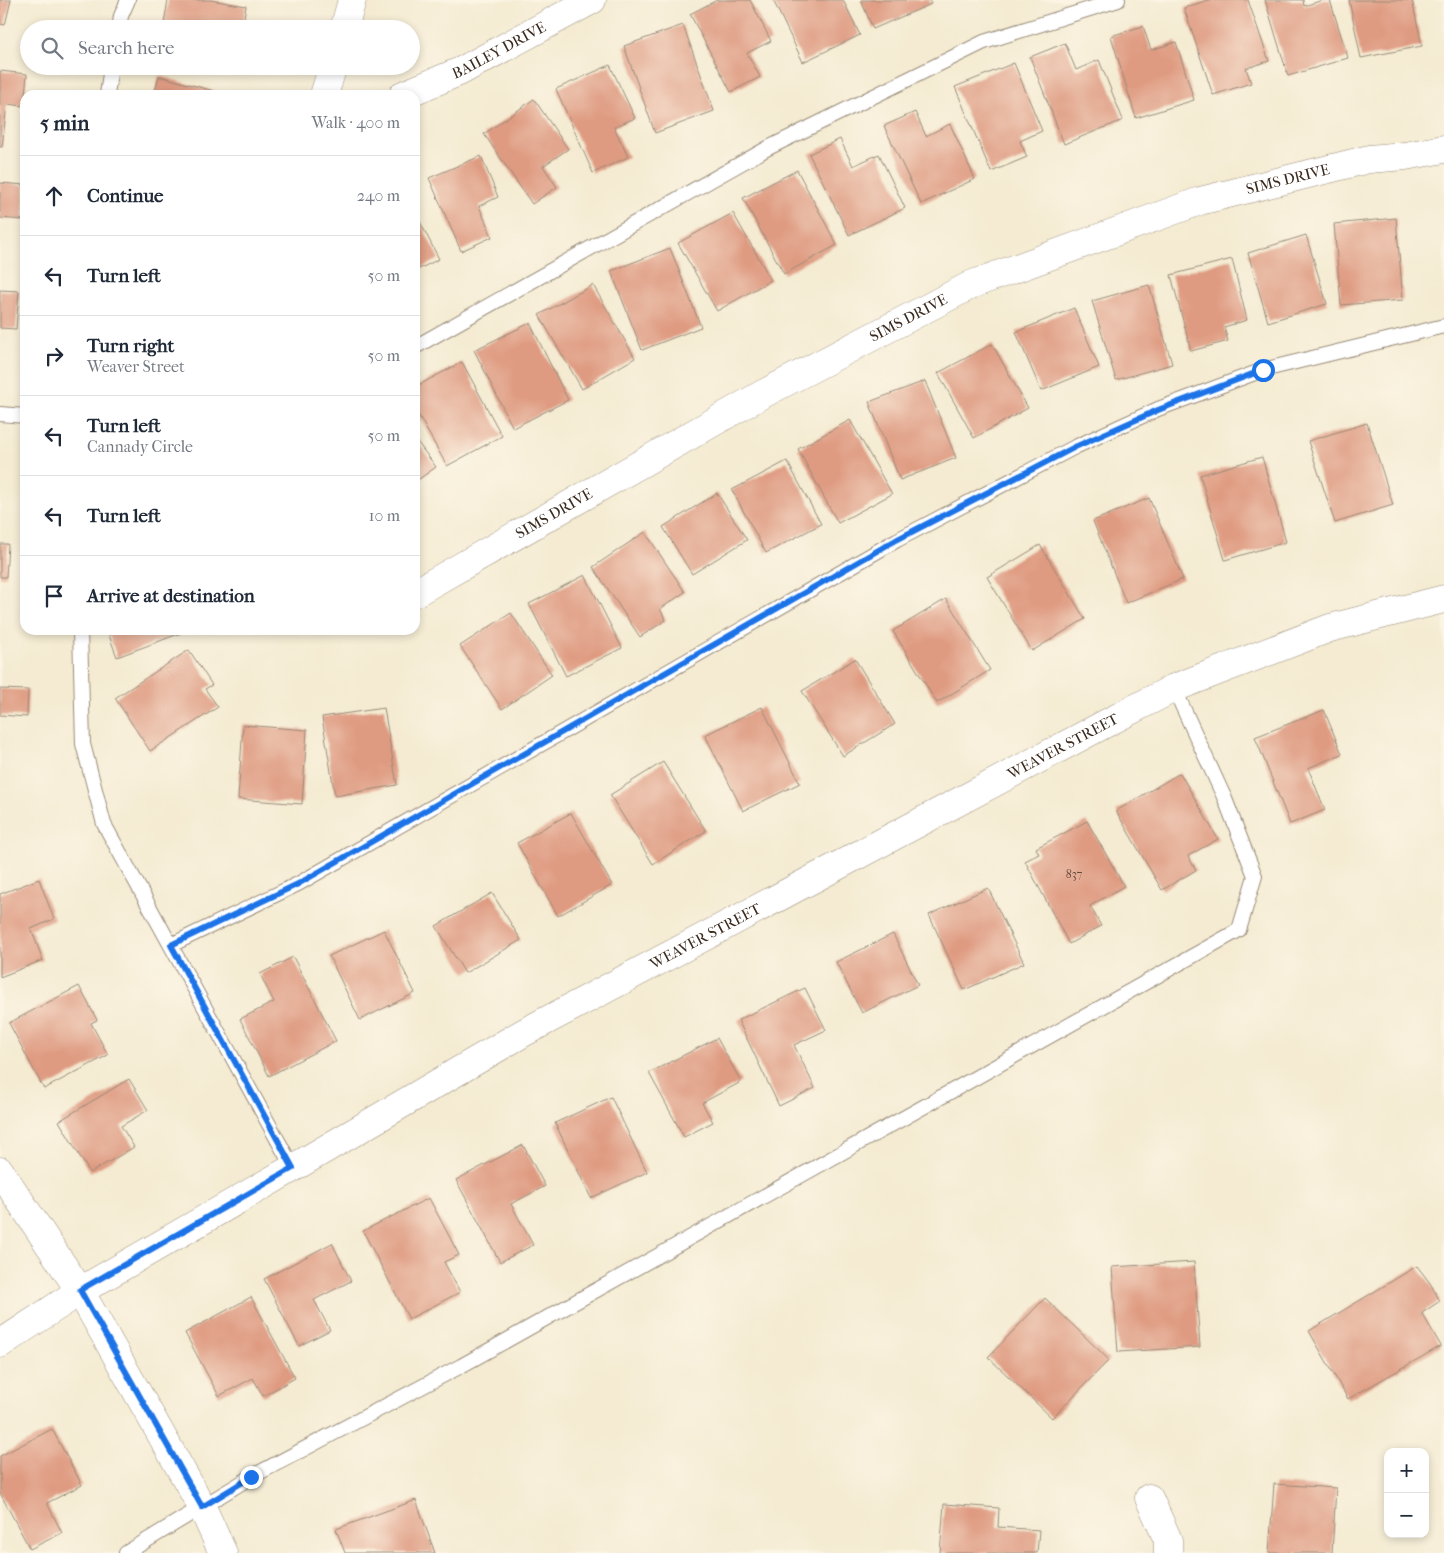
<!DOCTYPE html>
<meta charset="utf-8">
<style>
:root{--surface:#fff;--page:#f2f2f3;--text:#1f2937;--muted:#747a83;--line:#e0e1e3}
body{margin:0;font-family:"IM FELL French Canon",serif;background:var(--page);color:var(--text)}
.controls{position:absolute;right:15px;bottom:15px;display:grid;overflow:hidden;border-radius:10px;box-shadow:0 2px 8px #0003}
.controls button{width:45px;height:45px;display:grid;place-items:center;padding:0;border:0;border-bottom:1px solid var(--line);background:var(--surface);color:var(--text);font:25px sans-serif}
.stop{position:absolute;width:15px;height:15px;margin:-11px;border:4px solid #1a73e8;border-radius:50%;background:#fff}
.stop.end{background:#1a73e8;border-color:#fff;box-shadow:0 1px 5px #0008}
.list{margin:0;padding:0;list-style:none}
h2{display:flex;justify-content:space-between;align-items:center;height:65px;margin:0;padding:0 20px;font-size:21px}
h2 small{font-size:16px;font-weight:400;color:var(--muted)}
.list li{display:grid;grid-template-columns:32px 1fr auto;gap:15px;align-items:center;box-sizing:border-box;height:80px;padding:0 20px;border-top:1px solid var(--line)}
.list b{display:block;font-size:19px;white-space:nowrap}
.list p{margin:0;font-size:16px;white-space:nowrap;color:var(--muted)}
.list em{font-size:16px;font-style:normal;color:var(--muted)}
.icon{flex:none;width:28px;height:28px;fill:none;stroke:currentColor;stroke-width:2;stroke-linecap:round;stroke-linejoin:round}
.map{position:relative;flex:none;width:1444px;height:1553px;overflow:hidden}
.search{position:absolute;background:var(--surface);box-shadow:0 2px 8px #0003;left:20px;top:20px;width:400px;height:55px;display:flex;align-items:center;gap:12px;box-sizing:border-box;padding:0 18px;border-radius:28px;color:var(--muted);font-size:19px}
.panel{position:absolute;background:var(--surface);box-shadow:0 2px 8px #0003;left:20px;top:90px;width:400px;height:545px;border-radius:15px}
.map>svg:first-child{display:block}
.building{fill:#df9b82}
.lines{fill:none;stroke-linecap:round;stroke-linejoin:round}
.service-casing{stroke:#988a78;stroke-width:16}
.minor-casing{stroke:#988a78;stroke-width:29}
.tertiary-casing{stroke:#988a78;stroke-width:29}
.service{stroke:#fff;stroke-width:14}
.minor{stroke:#fff;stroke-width:28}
.tertiary{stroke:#fff;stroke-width:28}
.route{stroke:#1a73e8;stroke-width:6}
.labels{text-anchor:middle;stroke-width:4;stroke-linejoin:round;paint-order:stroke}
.number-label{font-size:12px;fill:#644637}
.street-label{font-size:15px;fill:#3b2a1e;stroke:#fcf5e5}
</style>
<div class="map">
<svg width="1444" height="1553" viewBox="0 0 1444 1553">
<rect width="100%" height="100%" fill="#fcf5e5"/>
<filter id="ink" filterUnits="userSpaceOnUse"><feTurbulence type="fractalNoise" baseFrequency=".02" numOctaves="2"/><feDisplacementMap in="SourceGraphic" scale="10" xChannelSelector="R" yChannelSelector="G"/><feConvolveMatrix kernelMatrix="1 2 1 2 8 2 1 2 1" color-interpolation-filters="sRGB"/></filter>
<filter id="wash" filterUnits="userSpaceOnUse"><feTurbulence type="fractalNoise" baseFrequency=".0096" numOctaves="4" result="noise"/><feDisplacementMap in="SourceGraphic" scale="20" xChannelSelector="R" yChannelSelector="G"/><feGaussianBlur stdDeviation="1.12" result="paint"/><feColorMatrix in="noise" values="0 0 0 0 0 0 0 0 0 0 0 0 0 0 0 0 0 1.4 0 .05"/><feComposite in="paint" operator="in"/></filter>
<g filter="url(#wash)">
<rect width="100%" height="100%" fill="#f4ebd2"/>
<g id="blocks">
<!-- building -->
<path class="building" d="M 0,0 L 11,0 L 5,25 L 0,24 Z
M 168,0 L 211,0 L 246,6 L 242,29 L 163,29 Z
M 717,0 L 750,0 L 771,41 L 747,53 L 760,77 L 731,92 L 690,14 Z
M 773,0 L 843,0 L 860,35 L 803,62 Z
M 861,0 L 929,0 L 931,4 L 873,29 Z
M 1208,0 L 1248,0 L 1269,61 L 1246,68 L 1251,83 L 1213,95 L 1184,8 Z
M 1265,0 L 1303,0 L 1304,6 L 1323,0 L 1330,0 L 1348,58 L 1288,76 Z
M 1349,0 L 1412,0 L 1422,46 L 1361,58 Z
M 683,25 L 714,111 L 655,133 L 624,46 Z
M 1143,26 L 1151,50 L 1176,42 L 1194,100 L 1136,118 L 1111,36 Z
M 1065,43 L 1076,70 L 1099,60 L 1123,120 L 1064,144 L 1030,57 Z
M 1014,63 L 1042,131 L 1020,141 L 1027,157 L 991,172 L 955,87 Z
M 610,65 L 635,118 L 614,127 L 628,157 L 593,173 L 556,89 Z
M 0,71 L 27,74 L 24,106 L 7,104 L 2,147 L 0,147 Z
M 159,76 L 225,94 L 225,95 L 154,95 Z
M 534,99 L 568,149 L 543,166 L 557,187 L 532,204 L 484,134 Z
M 915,112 L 926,136 L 950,124 L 975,179 L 921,204 L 884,126 Z
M 840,139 L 853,166 L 879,154 L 905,208 L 849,235 L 809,154 Z
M 481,156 L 498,197 L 479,206 L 492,237 L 461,251 L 429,178 Z
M 797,170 L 837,245 L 784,274 L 743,198 Z
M 0,183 L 25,185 L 23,220 L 0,218 Z
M 733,213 L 771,280 L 717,311 L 678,243 Z
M 417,216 L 439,259 L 415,271 L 415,217 Z
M 1396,218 L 1403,300 L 1341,305 L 1334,224 Z
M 1306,235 L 1327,304 L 1268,322 L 1248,253 Z
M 670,248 L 701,327 L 642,350 L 611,271 Z
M 1232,259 L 1247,320 L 1224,327 L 1228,341 L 1191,351 L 1171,275 Z
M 593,285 L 635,358 L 582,389 L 539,315 Z
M 1149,285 L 1172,364 L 1116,380 L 1092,301 Z
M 0,290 L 19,291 L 16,329 L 0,328 Z
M 1074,308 L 1099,367 L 1041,391 L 1016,332 Z
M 530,323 L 568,400 L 513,428 L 474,350 Z
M 992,344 L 1028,408 L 974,438 L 938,373 Z
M 462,362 L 502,436 L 447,466 L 415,409 L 415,387 Z
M 925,381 L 956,458 L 900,480 L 869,402 Z
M 850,420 L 892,494 L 838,523 L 798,449 Z
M 1367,423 L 1393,505 L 1335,523 L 1308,441 Z
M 415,439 L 436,467 L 415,482 Z
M 1262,457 L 1286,542 L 1225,560 L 1200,475 Z
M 787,461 L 821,524 L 766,553 L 732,490 Z
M 717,493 L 747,540 L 692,574 L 663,527 Z
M 1149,498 L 1183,579 L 1126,603 L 1093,521 Z
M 645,532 L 685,592 L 660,609 L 666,620 L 640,637 L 593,567 Z
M 0,544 L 8,544 L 6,577 L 0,577 Z
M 1040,545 L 1085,619 L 1032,651 L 987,577 Z
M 585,575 L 622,648 L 566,676 L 529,604 Z
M 946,599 L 990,670 L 937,703 L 893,631 Z
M 511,613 L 552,675 L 502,709 L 460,646 Z
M 107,630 L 189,630 L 117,657 Z
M 189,650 L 212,685 L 205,689 L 218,707 L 150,751 L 115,698 Z
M 855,659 L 895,724 L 843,756 L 802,691 Z
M 0,689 L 28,690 L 27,717 L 0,715 Z
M 762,707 L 800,783 L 743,811 L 705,735 Z
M 384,708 L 397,785 L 335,796 L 322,717 Z
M 1324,710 L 1342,754 L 1308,768 L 1325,810 L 1290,824 L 1255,737 Z
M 243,725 L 307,730 L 302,804 L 238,799 Z
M 663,762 L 706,831 L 653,864 L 610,795 Z
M 1180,773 L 1218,839 L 1188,856 L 1196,870 L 1162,890 L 1116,811 Z
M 571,813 L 612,885 L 558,916 L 517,843 Z
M 1087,821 L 1124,886 L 1090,906 L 1101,926 L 1069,944 L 1025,861 L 1039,854 L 1036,848 Z
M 39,879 L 54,919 L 31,929 L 43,960 L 0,977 L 0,894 Z
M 988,888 L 1024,963 L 964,990 L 929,915 Z
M 492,893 L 521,940 L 465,973 L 436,926 Z
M 384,930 L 415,993 L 360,1020 L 329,956 Z
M 893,934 L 918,985 L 862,1013 L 836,962 Z
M 293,957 L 336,1041 L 269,1076 L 240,1019 L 274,1002 L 260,974 Z
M 79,986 L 97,1020 L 91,1023 L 108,1055 L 44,1089 L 9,1023 Z
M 805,988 L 826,1030 L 794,1045 L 815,1088 L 779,1106 L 738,1020 Z
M 717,1038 L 741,1082 L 702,1103 L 713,1122 L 684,1137 L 649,1073 Z
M 129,1079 L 148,1110 L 121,1126 L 134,1147 L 90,1173 L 59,1121 Z
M 611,1097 L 647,1172 L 591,1198 L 555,1123 Z
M 523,1145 L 545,1186 L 511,1204 L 533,1245 L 500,1262 L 456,1180 Z
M 429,1198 L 459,1255 L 444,1262 L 460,1292 L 409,1319 L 363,1231 Z
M 332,1243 L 351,1281 L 314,1300 L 330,1330 L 299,1346 L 264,1279 Z
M 1194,1262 L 1200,1347 L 1118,1352 L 1112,1267 Z
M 1417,1266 L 1430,1283 L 1440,1301 L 1422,1313 L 1441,1346 L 1348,1399 L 1309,1331 Z
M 251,1297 L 295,1378 L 263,1396 L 253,1378 L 219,1396 L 185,1333 Z
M 1045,1298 L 1109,1360 L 1052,1418 L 988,1357 Z
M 52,1429 L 82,1485 L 47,1503 L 62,1533 L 30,1549 L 0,1493 L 0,1456 Z
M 1274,1484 L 1336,1488 L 1332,1553 L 1269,1553 Z
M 416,1500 L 435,1553 L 345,1553 L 336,1529 Z
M 944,1504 L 999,1508 L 998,1527 L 1039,1530 L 1037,1553 L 940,1553 Z"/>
</g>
</g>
<g filter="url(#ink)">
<use href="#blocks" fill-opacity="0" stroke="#988a78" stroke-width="1"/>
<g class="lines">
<!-- service casing -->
<g class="service-casing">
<path id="service" d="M 119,29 L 121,16 L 128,0
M 107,95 L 111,66
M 415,347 L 768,148 L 984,42 L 1118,0
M 0,414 L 25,416
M 80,630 L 83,744 L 104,824 L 293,1168
M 171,945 L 298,884 L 897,540 L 1075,447 L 1158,409 L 1263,370 L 1444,326
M 126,1553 L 251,1477 L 461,1366 L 1239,930 L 1255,876 L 1225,799 L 1174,688"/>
</g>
<!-- minor casing -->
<g class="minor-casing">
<g id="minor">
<path d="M 344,29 L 352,0"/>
<path d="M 324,95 L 333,66"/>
<path id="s1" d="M 403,95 L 461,71 L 592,0"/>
<path id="s2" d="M 415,593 L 761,395 L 973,284 L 1200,201 L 1369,159 L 1405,156 L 1444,149"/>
<path d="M 80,1291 L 202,1507 L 223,1553"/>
<path d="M 1149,1498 L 1168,1540 L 1168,1553"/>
</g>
</g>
<!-- tertiary casing -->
<g class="tertiary-casing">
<g id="tertiary">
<path d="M 0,1171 L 80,1291"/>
<path id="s3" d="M 0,1344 L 80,1291 L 293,1168 L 523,1033 L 1103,725 L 1174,688 L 1330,628 L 1444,599"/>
</g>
</g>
<!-- service -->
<use href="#service" class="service"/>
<!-- minor -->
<use href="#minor" class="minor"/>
<!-- tertiary -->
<use href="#tertiary" class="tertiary"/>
</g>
</g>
<g class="lines" filter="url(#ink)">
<!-- route -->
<path class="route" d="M 251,1477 L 202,1507 L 80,1290 L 293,1168 L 171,945 L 298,884 L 896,540 L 1075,447 L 1158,410 L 1263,370"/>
</g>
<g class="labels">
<!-- number labels -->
<g class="number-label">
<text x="1074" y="878">837</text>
</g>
<!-- street labels -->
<g class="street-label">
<text dy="5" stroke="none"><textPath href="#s1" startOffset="106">BAILEY DRIVE</textPath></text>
<text dy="5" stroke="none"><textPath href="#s2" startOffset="970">SIMS DRIVE</textPath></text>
<text dy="5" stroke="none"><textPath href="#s2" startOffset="565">SIMS DRIVE</textPath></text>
<text dy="5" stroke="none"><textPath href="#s2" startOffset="160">SIMS DRIVE</textPath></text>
<text dy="5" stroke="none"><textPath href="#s3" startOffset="1220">WEAVER STREET</textPath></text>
<text dy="5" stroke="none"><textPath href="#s3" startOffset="815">WEAVER STREET</textPath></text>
</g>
</g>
</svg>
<div class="controls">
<button>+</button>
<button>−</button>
</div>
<div class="stop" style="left:1263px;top:370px"></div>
<div class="stop end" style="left:251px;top:1477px"></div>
<div class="search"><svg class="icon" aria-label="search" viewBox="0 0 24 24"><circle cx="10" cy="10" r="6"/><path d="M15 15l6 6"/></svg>Search here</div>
<section class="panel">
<h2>5 min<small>Walk · 400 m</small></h2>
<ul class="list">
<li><svg class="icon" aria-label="ahead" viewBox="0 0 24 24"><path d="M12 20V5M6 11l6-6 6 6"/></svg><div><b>Continue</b></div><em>240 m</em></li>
<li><svg class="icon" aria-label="left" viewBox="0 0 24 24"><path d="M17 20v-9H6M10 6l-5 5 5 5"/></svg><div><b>Turn left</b></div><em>50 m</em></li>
<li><svg class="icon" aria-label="right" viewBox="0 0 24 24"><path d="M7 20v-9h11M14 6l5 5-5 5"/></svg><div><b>Turn right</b><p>Weaver Street</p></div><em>50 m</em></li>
<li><svg class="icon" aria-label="left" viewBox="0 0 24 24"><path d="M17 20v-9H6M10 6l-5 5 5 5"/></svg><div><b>Turn left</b><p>Cannady Circle</p></div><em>50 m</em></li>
<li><svg class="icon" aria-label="left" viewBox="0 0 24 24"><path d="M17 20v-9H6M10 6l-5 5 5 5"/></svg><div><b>Turn left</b></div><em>10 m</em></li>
<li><svg class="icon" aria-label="arrive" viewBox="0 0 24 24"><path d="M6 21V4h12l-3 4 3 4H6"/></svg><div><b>Arrive at destination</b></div></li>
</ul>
</section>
</div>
